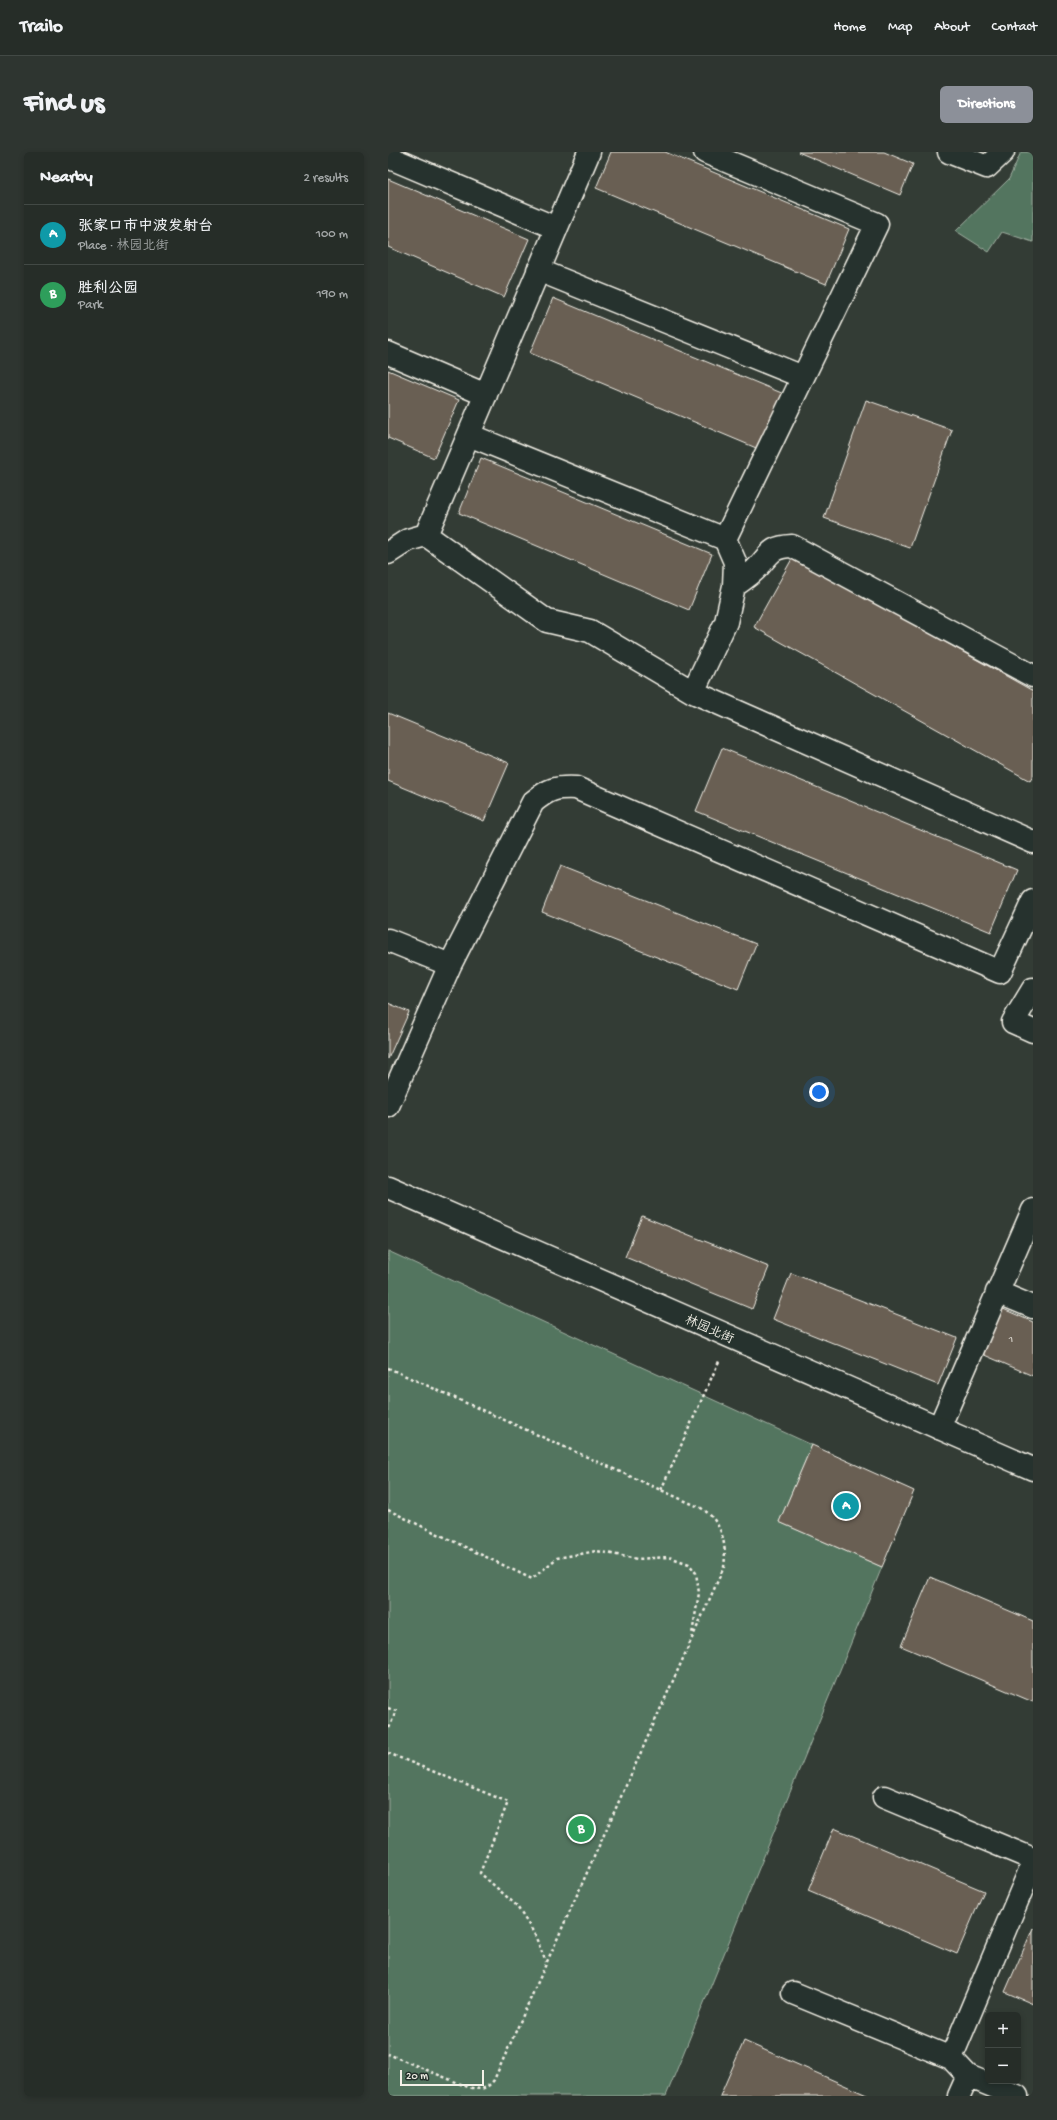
<!DOCTYPE html>
<meta charset="utf-8">
<style>
:root{--surface:#262d28;--page:#2e3530;--text:#f1f3f6;--muted:#a4a8a8;--line:#424945;--accent:#8c9099}
body{margin:0;font-family:"Gochi Hand","LXGW WenKai TC",sans-serif;background:var(--page);color:var(--text)}
.controls{position:absolute;right:12px;bottom:12px;display:grid;overflow:hidden;border-radius:6px;box-shadow:0 2px 6px #0003}
.controls button{width:36px;height:36px;display:grid;place-items:center;padding:0;border:0;border-bottom:1px solid var(--line);background:var(--surface);color:var(--text);font:20px sans-serif}
.scale{position:absolute;left:12px;bottom:10px;width:84px;box-sizing:border-box;padding-left:4px;border:2px solid #f4f1e8;border-top:0;font-size:11px;line-height:14px;white-space:nowrap;color:#f4f1e8;-webkit-text-stroke:3px #26332d;paint-order:stroke}
.you{position:absolute;left:431px;top:940px;width:14px;height:14px;margin:-10px;border:3px solid #fff;border-radius:50%;background:#1a73e8;box-shadow:0 0 0 6px #1a73e833}
.badge{display:grid;place-items:center;width:26px;height:26px;border-radius:50%;background:var(--accent);color:#fff;font-size:13px;font-weight:700}
.pin{position:absolute;translate:-50% -50%;border:2px solid #fff;box-shadow:0 1px 4px #0006}
.list{margin:0;padding:0;list-style:none}
h2{display:flex;justify-content:space-between;align-items:center;height:52px;margin:0;padding:0 16px;font-size:17px}
h2 small{font-size:13px;font-weight:400;color:var(--muted)}
.list li{display:grid;grid-template-columns:26px 1fr auto;gap:12px;align-items:center;box-sizing:border-box;height:60px;padding:0 16px;border-top:1px solid var(--line)}
.list b{display:block;font-size:15px;white-space:nowrap}
.list p{margin:0;font-size:13px;white-space:nowrap;color:var(--muted)}
.list em{font-size:13px;font-style:normal;color:var(--muted)}
.map{position:relative;flex:none;width:645px;height:1944px;overflow:hidden;border-radius:6px}
header{display:flex;align-items:center;gap:24px;box-sizing:border-box;height:56px;padding:0 20px;background:var(--surface);border-bottom:1px solid var(--line)}
header strong{font-size:19px}
nav{display:flex;gap:22px;margin-inline-start:auto;font-size:14px}
.intro{display:flex;align-items:center;justify-content:space-between;box-sizing:border-box;height:96px;padding:0 24px}
h1{margin:0;font-size:28px}
.button{padding:10px 18px;border-radius:6px;background:var(--accent);color:#fff;font-size:14px;font-weight:700}
main{display:flex;gap:24px;padding:0 24px}
aside{flex:1;background:var(--surface);border-radius:6px;box-shadow:0 2px 6px #0003}
.map>svg:first-child{display:block}
.green{fill:#52745f;stroke:#a3b2a4}
.building{fill:#695e53;stroke:#f4f1e8}
.lines{fill:none;stroke-linecap:round;stroke-linejoin:round}
.street-casing{stroke:#f4f1e8;stroke-width:25}
.secondary-casing{stroke:#f4f1e8;stroke-width:25}
.path{stroke:#f4f1e8;stroke-width:2.5;stroke-dasharray:3 3;stroke-linecap:butt}
.street{stroke:#26332d;stroke-width:22}
.secondary{stroke:#26332d;stroke-width:22}
.labels{text-anchor:middle;stroke-width:3.5;stroke-linejoin:round;paint-order:stroke}
.number-label{font-size:11px;fill:#d1ccc3}
.street-label{font-size:13px;fill:#f4f1e8;stroke:#26332d}
</style>
<header>
<strong>Trailo</strong>
<nav><a>Home</a><a>Map</a><a>About</a><a>Contact</a></nav>
</header>
<div class="intro"><h1>Find us</h1><a class="button">Directions</a></div>
<main>
<aside>
<h2>Nearby<small>2 results</small></h2>
<ul class="list">
<li><span class="badge" style="background:#0f9aa8">A</span><div><b>张家口市中波发射台</b><p>Place · 林园北街</p></div><em>100 m</em></li>
<li><span class="badge" style="background:#2e9e5b">B</span><div><b>胜利公园</b><p>Park</p></div><em>190 m</em></li>
</ul>
</aside>
<div class="map">
<svg width="645" height="1944" viewBox="0 0 645 1944">
<rect width="100%" height="100%" fill="#333c35"/>
<filter id="ink" filterUnits="userSpaceOnUse"><feTurbulence type="fractalNoise" baseFrequency=".025" numOctaves="2"/><feDisplacementMap in="SourceGraphic" scale="8" xChannelSelector="R" yChannelSelector="G"/><feConvolveMatrix kernelMatrix="1 2 1 2 8 2 1 2 1" color-interpolation-filters="sRGB"/></filter>
<g filter="url(#ink)">
<!-- green -->
<path class="green" d="M 633,0 L 645,0 L 645,90 L 614,80 L 601,100 L 568,79 L 621,27 Z
M 0,1099 L 424,1293 L 391,1370 L 494,1415 L 278,1944 L 0,1944 Z"/>
<!-- building -->
<path class="building" d="M 223,0 L 277,0 L 461,77 L 438,132 L 208,36 Z
M 410,0 L 496,0 L 525,12 L 512,43 Z
M 0,27 L 141,87 L 116,145 L 0,95 Z
M 165,146 L 396,242 L 373,298 L 142,201 Z
M 0,218 L 71,248 L 46,306 L 0,286 Z
M 478,248 L 564,278 L 522,396 L 436,366 Z
M 93,306 L 324,402 L 301,458 L 71,361 Z
M 405,405 L 645,539 L 645,624 L 642,629 L 366,475 Z
M 0,561 L 121,611 L 96,669 L 0,629 Z
M 334,596 L 629,718 L 603,780 L 308,659 Z
M 172,714 L 368,792 L 350,837 L 154,760 Z
M 0,851 L 21,860 L 0,907 Z
M 254,1064 L 381,1115 L 364,1157 L 237,1105 Z
M 403,1121 L 569,1186 L 550,1233 L 385,1167 Z
M 613,1156 L 645,1170 L 645,1224 L 594,1202 Z
M 424,1293 L 526,1339 L 494,1415 L 391,1370 Z
M 542,1425 L 645,1469 L 645,1550 L 513,1494 Z
M 446,1676 L 596,1739 L 569,1802 L 420,1739 Z
M 645,1776 L 645,1852 L 617,1840 Z
M 356,1889 L 481,1944 L 332,1944 Z"/>
<g class="lines">
<!-- street casing -->
<g class="street-casing">
<path id="street" d="M 317,0 L 489,72 L 337,387
M 561,0 L 599,15 L 615,0
M 0,5 L 168,76
M 150,118 L 415,225
M 0,201 L 98,243
M 81,283 L 337,387 L 347,410 L 346,434 L 338,470 L 305,540
M 38,383 L 201,0
M 0,401 L 20,388 L 38,383 L 159,469 L 202,479 L 305,540 L 645,690
M 346,434 C 355,428 364,422 371,414 C 383,400 384,395 404,394 L 645,524
M 0,788 L 62,813
M 645,837 L 625,870 L 645,879
M 0,954 L 62,813 L 145,650 C 161,637 167,635 188,636 L 612,820 L 645,749
M 609,1140 L 645,1155
M 551,1276 L 645,1058
M 496,1645 L 645,1707
M 405,1841 L 563,1906 L 580,1924 L 629,1944
M 563,1906 L 645,1711
M 571,1944 L 580,1924"/>
</g>
<!-- secondary casing -->
<g class="secondary-casing">
<path id="secondary" d="M 0,1035 L 645,1317"/>
</g>
<!-- path -->
<path class="path" d="M 0,1216 L 313,1356 C 334,1369 339,1392 336,1415 L 106,1928 C 98,1938 92,1938 80,1935 L 0,1902
M 273,1338 L 332,1207
M 0,1358 L 144,1427 L 169,1406 L 209,1399 L 249,1407 L 281,1405 L 301,1412 L 308,1421 L 311,1441 L 304,1482
M 0,1556 L 8,1559 L 0,1579
M 0,1601 L 120,1650 L 92,1721 L 128,1753 L 146,1781 L 158,1810"/>
<!-- street -->
<use href="#street" class="street"/>
<!-- secondary -->
<use href="#secondary" class="secondary"/>
</g>
</g>
<g class="labels">
<!-- number labels -->
<g class="number-label">
<text x="623" y="1190">1</text>
</g>
<!-- street labels -->
<g class="street-label">
<text transform="translate(322 1176) rotate(24)" y="5">林园北街</text>
</g>
</g>
</svg>
<div class="controls">
<button>+</button>
<button>−</button>
</div>
<div class="scale">20 m</div>
<div class="you"></div>
<div class="pin badge" style="left:458px;top:1354px;background:#0f9aa8">A</div>
<div class="pin badge" style="left:193px;top:1677px;background:#2e9e5b">B</div>
</div>
</main>
